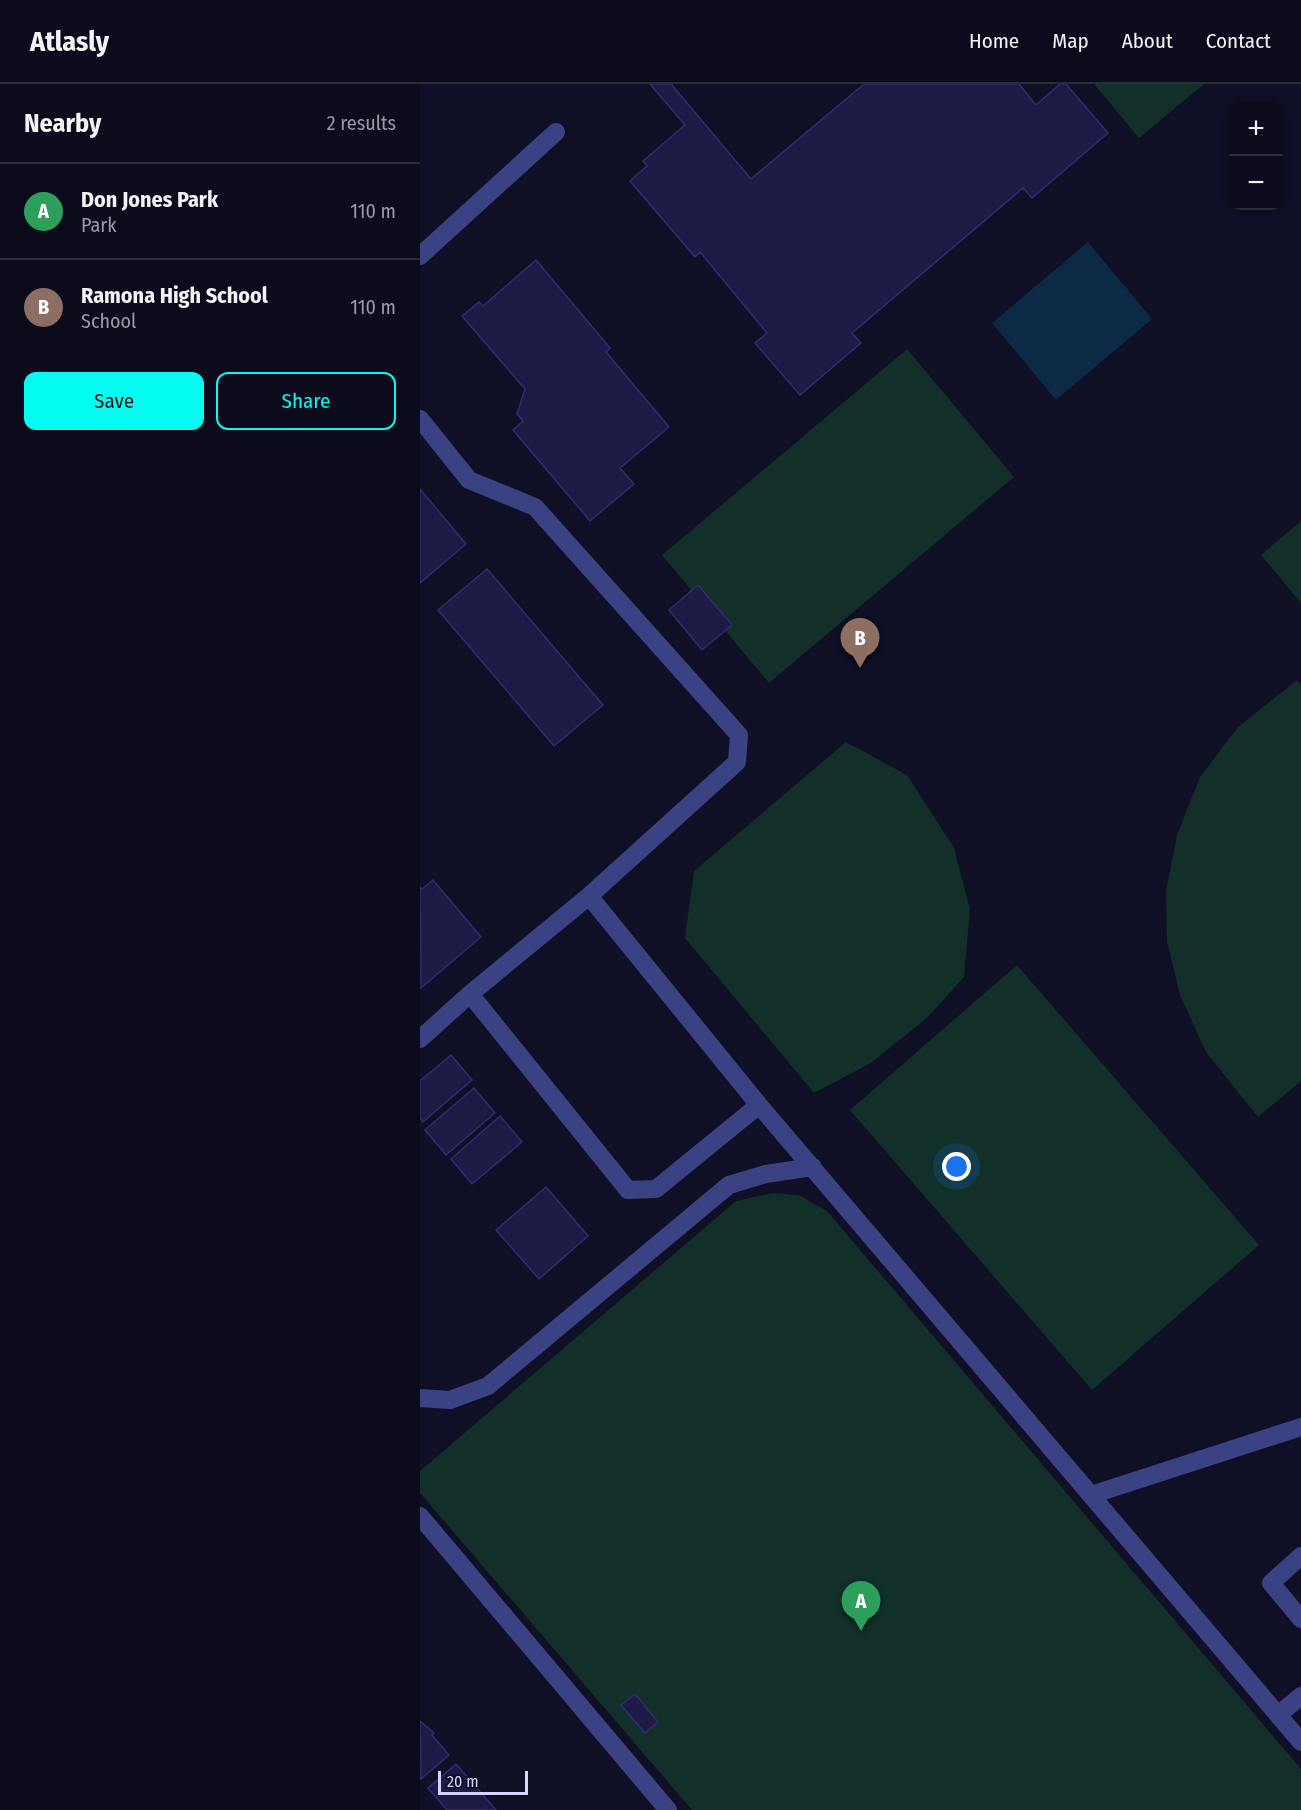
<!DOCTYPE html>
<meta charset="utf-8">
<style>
:root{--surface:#0b0b1c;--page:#191929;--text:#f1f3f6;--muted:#9a9ba3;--line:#2b2b3b;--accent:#03fbf0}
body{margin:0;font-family:"Fira Sans Condensed",sans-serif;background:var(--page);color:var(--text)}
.controls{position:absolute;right:18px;top:18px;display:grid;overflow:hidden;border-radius:12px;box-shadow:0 3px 15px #0003}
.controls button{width:54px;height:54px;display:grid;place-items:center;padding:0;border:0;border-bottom:2px solid var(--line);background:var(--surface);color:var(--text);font:30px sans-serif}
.scale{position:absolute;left:18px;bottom:15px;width:90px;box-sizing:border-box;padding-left:6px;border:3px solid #d3d4ff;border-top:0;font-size:16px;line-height:21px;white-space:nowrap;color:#d3d4ff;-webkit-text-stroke:4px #0f0f25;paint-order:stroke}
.you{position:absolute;left:537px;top:1083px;width:21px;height:21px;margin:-15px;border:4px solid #fff;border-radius:50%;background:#1a73e8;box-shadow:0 0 0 9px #1a73e833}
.badge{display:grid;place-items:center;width:39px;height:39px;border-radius:50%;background:var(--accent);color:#fff;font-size:20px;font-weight:700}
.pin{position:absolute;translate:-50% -50px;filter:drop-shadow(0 2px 3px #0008)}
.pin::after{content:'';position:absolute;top:32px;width:21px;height:18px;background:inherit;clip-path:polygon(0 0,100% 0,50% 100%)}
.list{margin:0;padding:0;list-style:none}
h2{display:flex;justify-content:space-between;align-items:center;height:78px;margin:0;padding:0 24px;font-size:26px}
h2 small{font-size:20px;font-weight:400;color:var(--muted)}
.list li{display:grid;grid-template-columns:39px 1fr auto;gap:18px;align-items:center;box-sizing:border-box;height:96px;padding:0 24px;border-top:2px solid var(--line)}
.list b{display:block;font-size:22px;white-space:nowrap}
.list p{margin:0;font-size:20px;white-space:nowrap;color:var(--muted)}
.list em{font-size:20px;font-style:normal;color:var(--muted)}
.actions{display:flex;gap:12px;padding:18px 24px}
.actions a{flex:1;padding:14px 0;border:2px solid var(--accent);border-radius:12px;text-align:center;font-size:21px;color:var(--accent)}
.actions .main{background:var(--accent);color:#111}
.map{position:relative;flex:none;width:881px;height:1726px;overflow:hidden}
header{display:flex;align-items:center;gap:36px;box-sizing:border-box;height:84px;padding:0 30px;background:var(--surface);border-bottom:2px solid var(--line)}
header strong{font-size:28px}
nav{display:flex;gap:33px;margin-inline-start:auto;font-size:21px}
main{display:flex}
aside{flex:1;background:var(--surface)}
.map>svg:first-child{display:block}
.green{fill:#122f29}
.water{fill:#0c2a46}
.building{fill:#1d1b46;stroke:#312d71;stroke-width:1.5}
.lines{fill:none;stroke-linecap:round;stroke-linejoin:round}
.minor{stroke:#3a4283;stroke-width:18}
</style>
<header>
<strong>Atlasly</strong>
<nav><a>Home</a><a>Map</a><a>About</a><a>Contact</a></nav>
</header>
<main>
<aside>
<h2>Nearby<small>2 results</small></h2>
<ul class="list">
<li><span class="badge" style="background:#2e9e5b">A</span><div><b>Don Jones Park</b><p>Park</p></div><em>110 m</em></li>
<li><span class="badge" style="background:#8d6e63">B</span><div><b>Ramona High School</b><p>School</p></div><em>110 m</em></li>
</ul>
<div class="actions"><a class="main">Save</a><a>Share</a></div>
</aside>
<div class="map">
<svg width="881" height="1726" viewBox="0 0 881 1726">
<rect width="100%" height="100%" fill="#0f0f25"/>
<!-- green -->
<path class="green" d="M 674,0 L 784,0 L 719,54 Z
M 487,265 L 594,393 L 349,599 L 242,471 Z
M 881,437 L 881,519 L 841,471 Z
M 877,596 L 881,601 L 881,997 L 838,1033 L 786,968 L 760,911 L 747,858 L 746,807 L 757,751 L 780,693 L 818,643 Z
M 426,658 L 487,691 L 534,764 L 550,825 L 544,893 L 507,934 L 451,979 L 394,1009 L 265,854 L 274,787 Z
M 597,881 L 839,1161 L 672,1306 L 430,1026 Z
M 352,1109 L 379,1111 L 407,1127 L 881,1685 L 881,1726 L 272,1726 L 0,1409 L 0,1387 L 316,1117 Z"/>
<!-- water -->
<path class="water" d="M 668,158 L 732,235 L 636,316 L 572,239 Z"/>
<!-- building -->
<path class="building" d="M 230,0 L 251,0 L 331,95 L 444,0 L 599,0 L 616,21 L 640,0 L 646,0 L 688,49 L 612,114 L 603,104 L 432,249 L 441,259 L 380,311 L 335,259 L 347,249 L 280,168 L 275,173 L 210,97 L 227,82 L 223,77 L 265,41 Z
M 116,176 L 190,264 L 186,268 L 249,343 L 200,384 L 214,400 L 170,437 L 93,346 L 103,337 L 97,330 L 105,305 L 42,232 L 59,218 L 63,222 Z
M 0,405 L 46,460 L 0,499 Z
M 67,485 L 183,621 L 134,662 L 18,526 Z
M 278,501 L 312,541 L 282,566 L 249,526 Z
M 13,796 L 61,853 L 1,904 L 0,803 L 2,805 Z
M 31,971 L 52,996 L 3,1038 L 0,1034 L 0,997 Z
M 54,1004 L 75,1029 L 26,1071 L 5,1046 Z
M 80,1032 L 102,1058 L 52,1100 L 31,1075 Z
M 126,1103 L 168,1152 L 119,1195 L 76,1146 Z
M 215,1610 L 238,1638 L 225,1649 L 201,1621 Z
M 0,1637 L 14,1649 L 12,1651 L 29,1671 L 1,1695 Z
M 36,1680 L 76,1726 L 27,1726 L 8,1704 Z"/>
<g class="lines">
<!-- minor -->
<path class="minor" d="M 0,172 L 136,48
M 0,335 L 49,396 L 115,423 L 319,651 L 317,678 L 169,812 L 339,1021 L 881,1658
M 169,812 L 50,910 L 208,1106 L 236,1105 L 339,1021
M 0,955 L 50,910
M 0,1314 L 30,1316 L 68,1302 L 309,1101 L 346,1090 L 393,1083
M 671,1411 L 881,1343
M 0,1432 L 248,1726
M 881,1472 L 851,1499 L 881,1535
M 858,1631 L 881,1612"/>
</g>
</svg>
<div class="controls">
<button>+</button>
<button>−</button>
</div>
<div class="scale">20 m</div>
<div class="you"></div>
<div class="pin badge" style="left:441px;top:1547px;background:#2e9e5b">A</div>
<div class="pin badge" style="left:440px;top:584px;background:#8d6e63">B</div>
</div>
</main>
